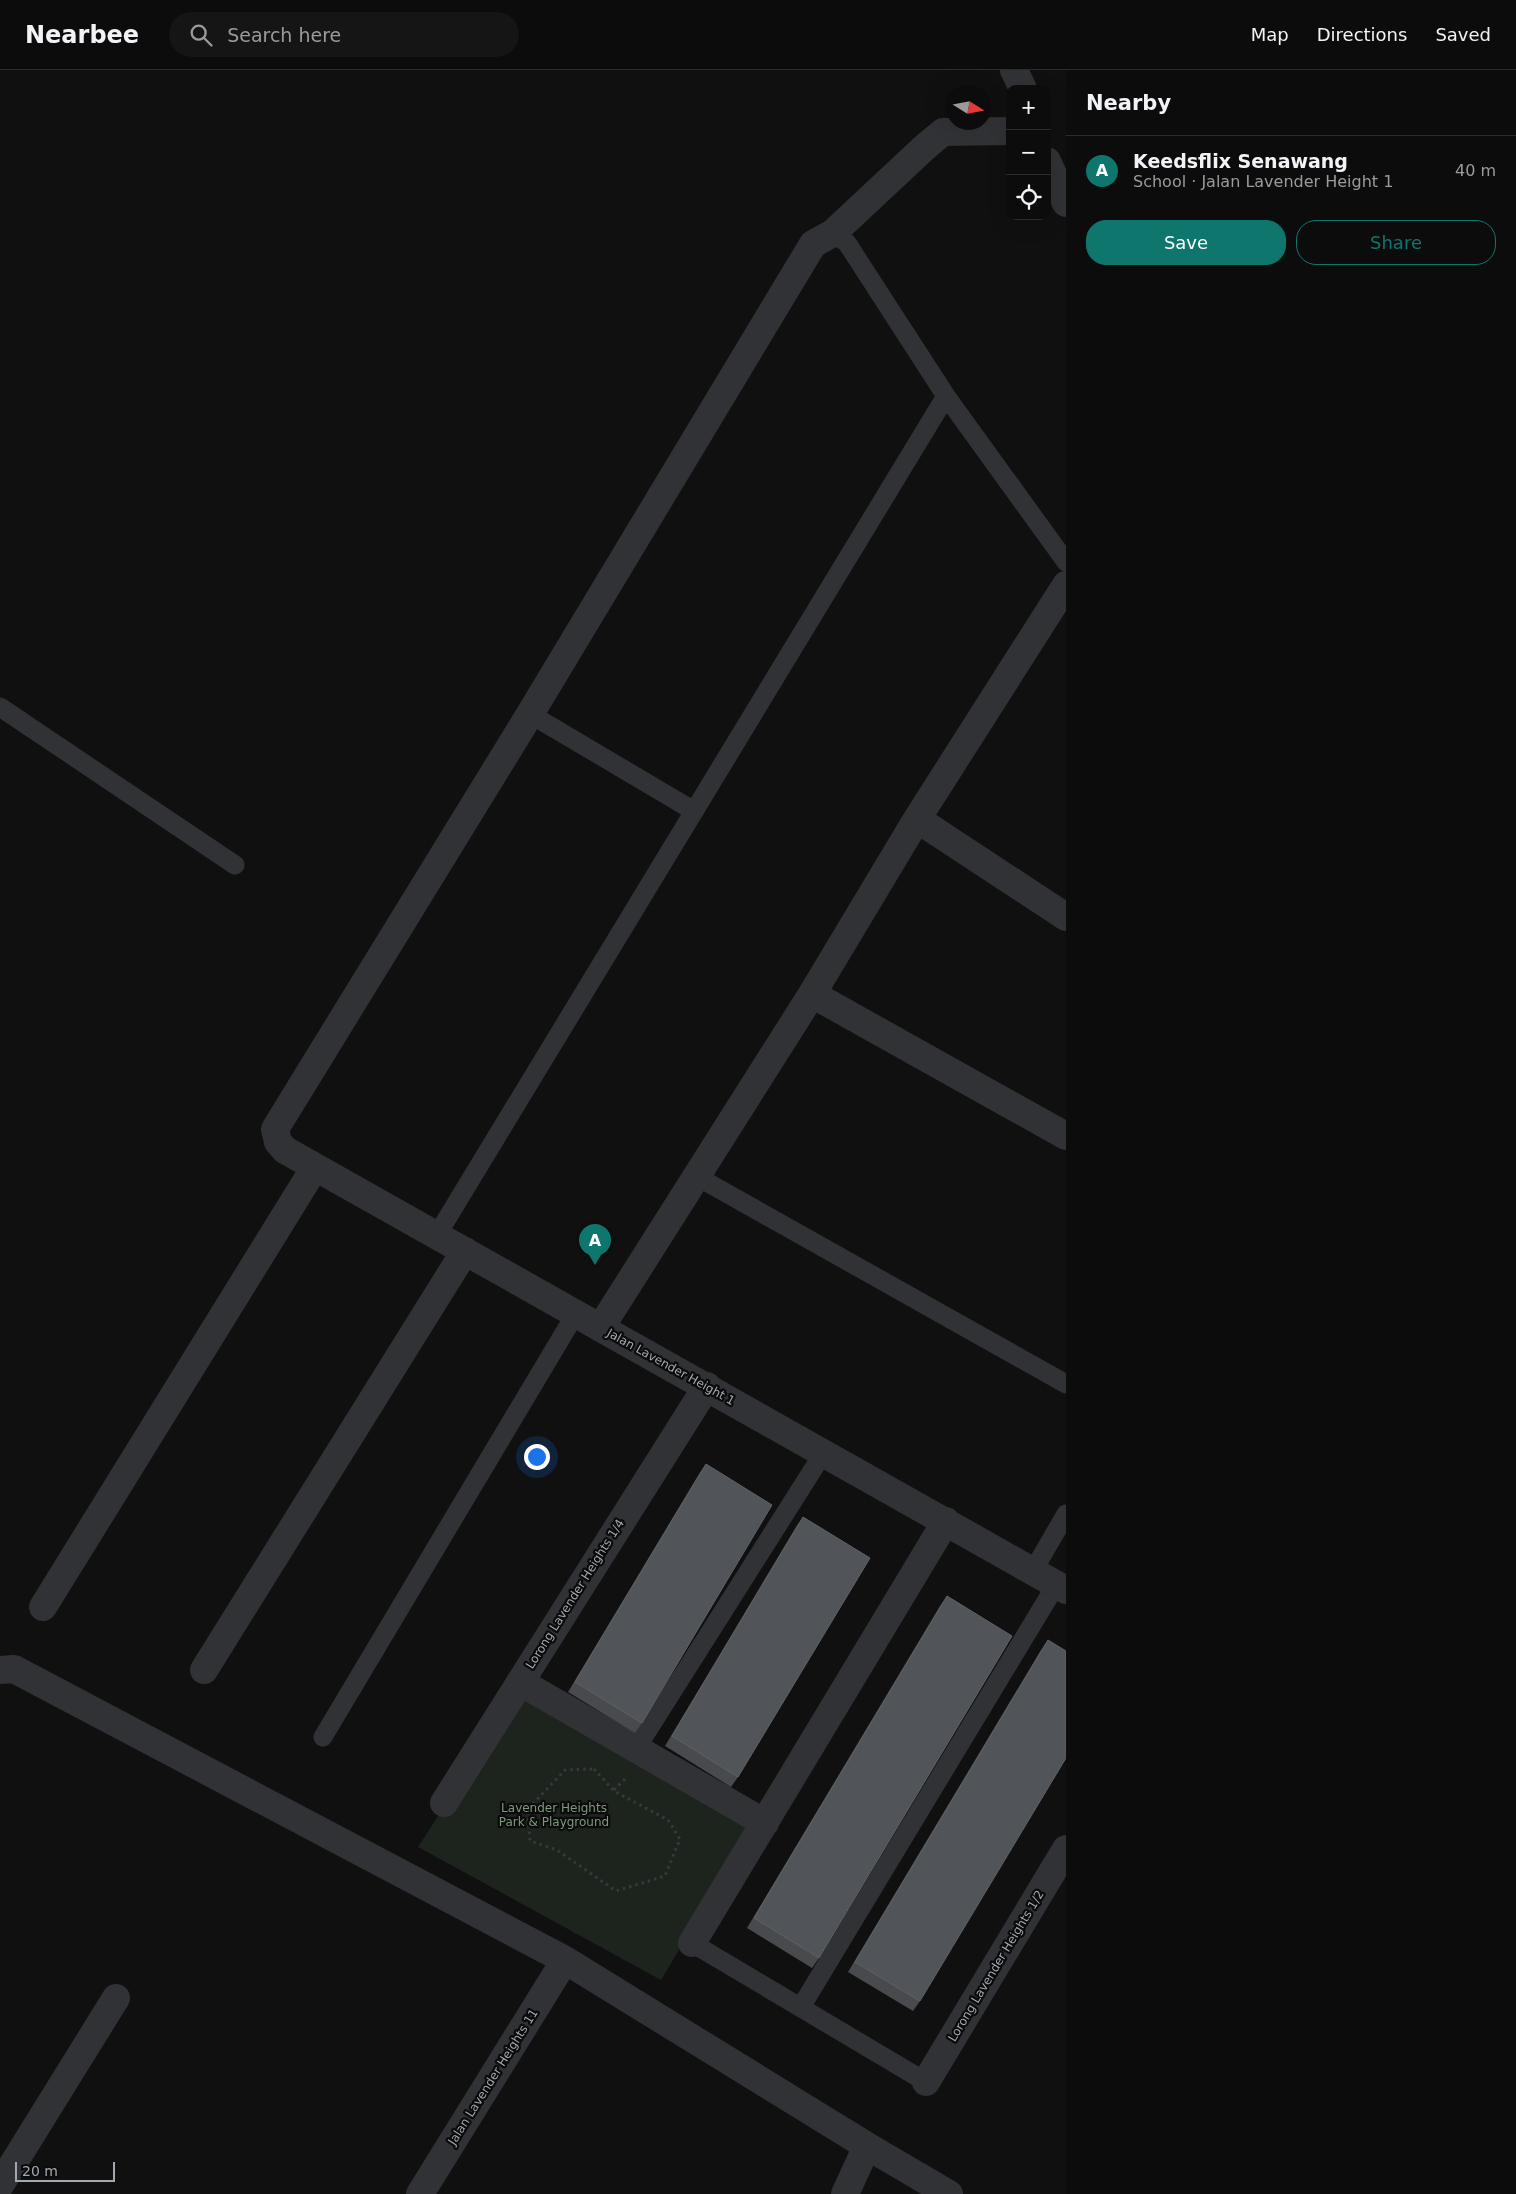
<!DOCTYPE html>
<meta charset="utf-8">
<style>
:root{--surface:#0c0c0d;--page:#151516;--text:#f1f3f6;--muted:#9a9b9d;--line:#2c2c2e;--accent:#0f766e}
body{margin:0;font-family:"DejaVu Sans",sans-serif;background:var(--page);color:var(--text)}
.controls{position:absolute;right:15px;top:15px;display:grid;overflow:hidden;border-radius:10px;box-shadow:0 5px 20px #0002}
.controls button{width:45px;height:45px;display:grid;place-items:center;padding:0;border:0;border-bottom:1px solid var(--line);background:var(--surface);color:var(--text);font:25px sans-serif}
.compass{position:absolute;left:946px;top:15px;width:45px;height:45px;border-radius:50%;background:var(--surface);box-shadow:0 5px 20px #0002;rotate:101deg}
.scale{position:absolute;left:15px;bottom:12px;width:100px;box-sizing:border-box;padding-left:5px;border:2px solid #a2a9b0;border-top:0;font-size:14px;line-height:18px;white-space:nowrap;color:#a2a9b0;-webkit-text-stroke:4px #0b0b0c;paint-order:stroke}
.you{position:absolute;left:536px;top:1386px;width:18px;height:18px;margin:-12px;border:4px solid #fff;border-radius:50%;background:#1a73e8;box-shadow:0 0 0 8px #1a73e833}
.badge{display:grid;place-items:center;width:32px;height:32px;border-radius:50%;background:var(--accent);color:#fff;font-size:16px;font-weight:700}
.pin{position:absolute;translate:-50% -41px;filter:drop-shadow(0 1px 2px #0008)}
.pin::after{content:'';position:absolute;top:26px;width:18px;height:15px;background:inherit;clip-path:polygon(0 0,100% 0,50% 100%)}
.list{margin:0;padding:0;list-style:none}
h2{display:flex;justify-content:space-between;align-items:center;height:65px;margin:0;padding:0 20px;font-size:21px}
h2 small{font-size:16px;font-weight:400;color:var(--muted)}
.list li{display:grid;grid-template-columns:32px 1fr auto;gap:15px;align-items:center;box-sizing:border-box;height:70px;padding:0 20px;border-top:1px solid var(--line)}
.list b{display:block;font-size:19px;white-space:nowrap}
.list p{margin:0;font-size:16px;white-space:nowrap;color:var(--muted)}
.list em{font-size:16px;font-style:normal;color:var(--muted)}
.actions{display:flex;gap:10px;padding:15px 20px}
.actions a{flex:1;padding:11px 0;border:1px solid var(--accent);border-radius:20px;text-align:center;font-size:18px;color:var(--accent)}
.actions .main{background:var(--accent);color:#fff}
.icon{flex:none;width:28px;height:28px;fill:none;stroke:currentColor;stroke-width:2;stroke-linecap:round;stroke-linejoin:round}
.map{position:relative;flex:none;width:1066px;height:2124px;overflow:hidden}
header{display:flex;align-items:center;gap:30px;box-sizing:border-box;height:70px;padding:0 25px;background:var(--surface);border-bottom:1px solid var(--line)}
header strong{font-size:24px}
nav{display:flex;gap:28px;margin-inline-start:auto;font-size:18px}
.search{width:350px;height:45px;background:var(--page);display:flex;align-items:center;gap:12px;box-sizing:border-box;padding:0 18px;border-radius:28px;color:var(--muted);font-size:19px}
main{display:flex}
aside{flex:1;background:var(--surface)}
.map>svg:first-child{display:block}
.green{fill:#1d231d}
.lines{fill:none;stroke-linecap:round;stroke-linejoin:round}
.path{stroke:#37393c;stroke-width:3;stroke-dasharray:2.5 4;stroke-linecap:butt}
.lane{stroke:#313235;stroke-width:19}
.street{stroke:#313235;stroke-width:28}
.wall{fill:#484a4d}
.building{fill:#515458;stroke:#5e6266}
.labels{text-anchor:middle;stroke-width:4.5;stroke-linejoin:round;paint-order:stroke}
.street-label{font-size:12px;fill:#a2a9b0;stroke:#0b0b0c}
.park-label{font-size:12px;fill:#7d9a7b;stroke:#0b0b0c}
</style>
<header>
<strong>Nearbee</strong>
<div class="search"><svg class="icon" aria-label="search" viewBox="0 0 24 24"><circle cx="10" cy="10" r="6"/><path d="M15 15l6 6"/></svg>Search here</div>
<nav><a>Map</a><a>Directions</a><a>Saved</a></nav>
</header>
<main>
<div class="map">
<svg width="1066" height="2124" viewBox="0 0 1066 2124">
<rect width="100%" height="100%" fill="#101011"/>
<!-- green -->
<path class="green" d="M 521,1618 L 754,1754 L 661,1910 L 418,1777 Z"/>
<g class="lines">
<!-- path -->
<path class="path" d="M 594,1699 L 614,1721 L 668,1750 L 680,1769 L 665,1806 L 616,1821 L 557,1780 L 530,1771 L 527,1740 L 565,1700 Z
M 614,1720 L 625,1709"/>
<!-- lane -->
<path class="lane" d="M 833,163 L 847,173 L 946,326 L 1066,492
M 0,637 L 235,795
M 530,644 L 694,741
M 696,1106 L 1066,1314
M 437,1165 L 946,326
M 1033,1501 L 1066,1444
M 323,1667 L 576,1243
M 636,1679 L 824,1382
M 692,1873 L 926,2012
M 801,1937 L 1056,1515"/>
<!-- street -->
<path class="street" d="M 1014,0 L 1023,19
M 1010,61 L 943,62 L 925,77 L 833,163 L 813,174 L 530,644 L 275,1059 L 278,1072 L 285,1080 L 1066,1520
M 1047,91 L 1066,133
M 917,749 L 1066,847
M 812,924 L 1066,1066
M 601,1257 L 812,924 L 917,749 L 1066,515
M 43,1537 L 315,1097
M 0,1600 L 14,1599 L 565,1890 L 867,2076 L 949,2124
M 204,1600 L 465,1181
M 520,1612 L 765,1753
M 444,1733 L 707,1316
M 692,1873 L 946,1451
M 926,2012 L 1066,1779
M 0,2115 L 116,1928
M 420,2124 L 565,1890
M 845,2124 L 867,2076"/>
</g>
<!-- wall -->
<path class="wall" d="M 706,1394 L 642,1653 L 635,1663 L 568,1622 L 699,1404 Z
M 803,1447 L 738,1707 L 731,1717 L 665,1676 L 796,1457 Z
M 947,1526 L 819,1888 L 812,1898 L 747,1858 L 940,1536 Z
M 1048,1570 L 920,1931 L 913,1941 L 848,1902 L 1041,1580 Z"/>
<!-- building -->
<path class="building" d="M 706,1394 L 772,1435 L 642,1653 L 575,1612 Z
M 803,1447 L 870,1488 L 738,1707 L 672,1666 Z
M 947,1526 L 1012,1566 L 819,1888 L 754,1848 Z
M 1048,1570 L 1066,1581 L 1066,1688 L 920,1931 L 855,1892 Z"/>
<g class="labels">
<!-- street labels -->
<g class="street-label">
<text transform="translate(671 1297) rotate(29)" y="4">Jalan Lavender Height 1</text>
<text transform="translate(575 1524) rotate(-58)" y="4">Lorong Lavender Heights 1/4</text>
<text transform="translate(996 1896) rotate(-59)" y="4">Lorong Lavender Heights 1/2</text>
<text transform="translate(493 2007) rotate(-58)" y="4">Jalan Lavender Heights 11</text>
</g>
<!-- park labels -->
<g class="park-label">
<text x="554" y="1742">Lavender Heights<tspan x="554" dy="14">Park &amp; Playground</tspan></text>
</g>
</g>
</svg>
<div class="controls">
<button>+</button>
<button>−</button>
<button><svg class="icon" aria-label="locate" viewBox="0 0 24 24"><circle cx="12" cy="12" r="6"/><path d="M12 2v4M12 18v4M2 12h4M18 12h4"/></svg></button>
</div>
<svg class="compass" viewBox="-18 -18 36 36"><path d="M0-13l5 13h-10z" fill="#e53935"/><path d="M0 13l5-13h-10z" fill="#9a9b9d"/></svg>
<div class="scale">20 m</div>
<div class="you"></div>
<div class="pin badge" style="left:595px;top:1195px">A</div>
</div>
<aside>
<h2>Nearby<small></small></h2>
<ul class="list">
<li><span class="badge">A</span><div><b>Keedsflix Senawang</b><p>School · Jalan Lavender Height 1</p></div><em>40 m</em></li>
</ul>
<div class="actions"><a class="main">Save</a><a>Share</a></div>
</aside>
</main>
